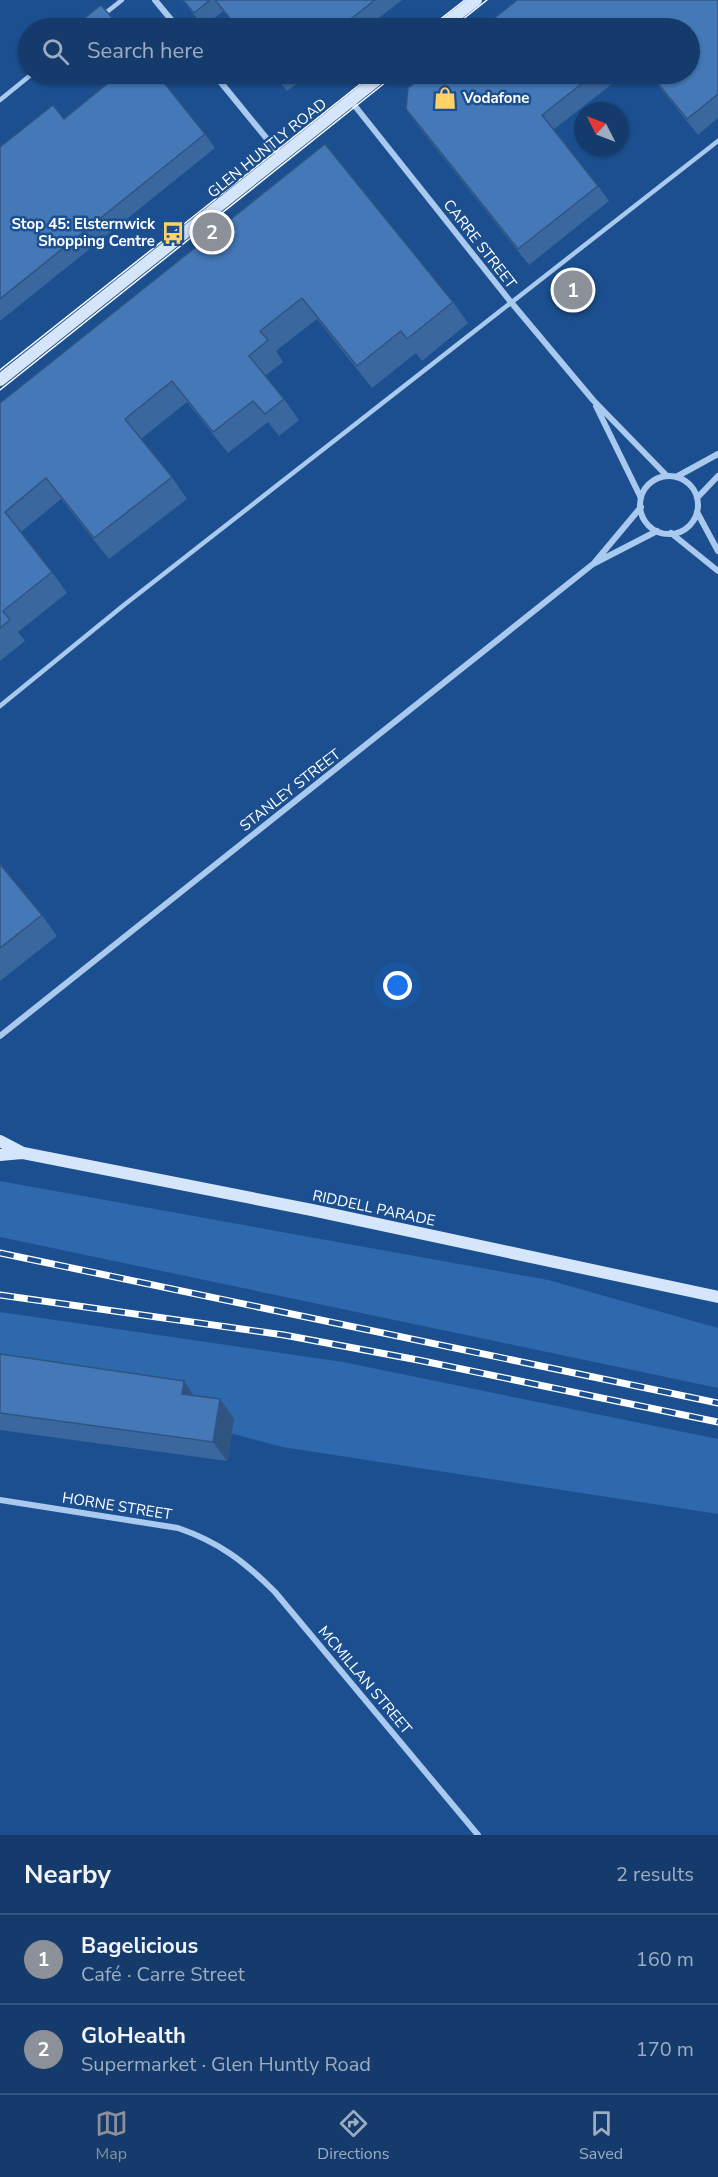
<!DOCTYPE html>
<meta charset="utf-8">
<style>
:root{--surface:#143b6b;--page:#214673;--text:#f1f3f6;--muted:#9dadc1;--line:#33557e;--accent:#8c9099}
body{margin:0;font-family:"Nunito Sans",sans-serif;background:var(--page);color:var(--text)}
.compass{position:absolute;left:574px;top:102px;width:54px;height:54px;border-radius:50%;background:var(--surface);box-shadow:0 2px 4px #0004;rotate:312deg}
.you{position:absolute;left:398px;top:986px;width:21px;height:21px;margin:-15px;border:4px solid #fff;border-radius:50%;background:#1a73e8;box-shadow:0 0 0 9px #1a73e833}
.badge{display:grid;place-items:center;width:39px;height:39px;border-radius:50%;background:var(--accent);color:#fff;font-size:20px;font-weight:700}
.pin{position:absolute;translate:-50% -50%;border:3px solid #fff;box-shadow:0 2px 6px #0006}
.list{margin:0;padding:0;list-style:none}
h2{display:flex;justify-content:space-between;align-items:center;height:78px;margin:0;padding:0 24px;font-size:26px}
h2 small{font-size:20px;font-weight:400;color:var(--muted)}
.list li{display:grid;grid-template-columns:39px 1fr auto;gap:18px;align-items:center;box-sizing:border-box;height:90px;padding:0 24px;border-top:2px solid var(--line)}
.list b{display:block;font-size:22px;white-space:nowrap}
.list p{margin:0;font-size:20px;white-space:nowrap;color:var(--muted)}
.list em{font-size:20px;font-style:normal;color:var(--muted)}
.icon{flex:none;width:33px;height:33px;fill:none;stroke:currentColor;stroke-width:2;stroke-linecap:round;stroke-linejoin:round}
.map{position:relative;flex:none;width:718px;height:1835px;overflow:hidden}
.search{position:absolute;background:var(--surface);box-shadow:0 2px 4px #0004;left:18px;right:18px;top:18px;height:66px;display:flex;align-items:center;gap:15px;box-sizing:border-box;padding:0 21px;border-radius:33px;color:var(--muted);font-size:22px}
.sheet{height:258px;background:var(--surface)}
nav{display:flex;justify-content:space-around;align-items:center;box-sizing:border-box;height:84px;border-top:2px solid var(--line);background:var(--surface);font-size:16px;color:var(--muted)}
nav a{display:grid;justify-items:center;gap:3px}
nav .on{color:var(--accent)}
.map>svg:first-child{display:block}
.green{fill:#2e69ad}
.lines{fill:none;stroke-linecap:round;stroke-linejoin:round}
.lane{stroke:#a9c9ee;stroke-width:4.5}
.street{stroke:#a9c9ee;stroke-width:6}
.secondary{stroke:#d6e6fa;stroke-width:12}
.tram{stroke:#fff;stroke-width:1.5}
.rail-casing{stroke:#fff;stroke-width:7}
.rail{stroke:#1b4f8f;stroke-width:4.5;stroke-dasharray:14;stroke-linecap:butt}
.wall{fill:#3a679d}
.shaded-wall{fill:#305480}
.building{fill:#4478b7;stroke:#305480;stroke-width:1.5}
.labels{text-anchor:middle;stroke-width:5;stroke-linejoin:round;paint-order:stroke}
.poi-label{font-size:15px;font-weight:bold;fill:#fff;stroke:#1b4f8f;text-anchor:start}
.street-label{font-size:15px;fill:#fff;stroke:#1b4f8f}
</style>
<div class="map">
<svg width="718" height="1835" viewBox="0 0 718 1835">
<rect width="100%" height="100%" fill="#1b4f8f"/>
<!-- green -->
<path class="green" d="M 0,1181 L 548,1280 L 718,1328 L 718,1388 L 0,1237 Z
M 0,1312 L 343,1362 L 718,1439 L 718,1514 L 282,1447 L 0,1371 Z"/>
<g class="lines">
<!-- lane -->
<path class="lane" d="M 103,15 L 122,0
M 0,100 L 32,74
M 0,706 L 124,605 L 718,141"/>
<!-- street -->
<path class="street" d="M 155,0 L 178,28
M 214,74 L 281,156
M 351,101 L 510,301 L 593,400 L 667,476
M 596,406 L 641,498
M640 505a29 29 0 1 1 58 0a29 29 0 1 1-58 0Z
M 676,477 L 718,454
M 697,498 L 718,476
M 697,512 L 718,551
M 671,533 L 718,571
M 595,562 L 641,507
M 0,1036 L 593,564 L 657,531
M 0,1500 L 178,1528 C 219,1542 245,1562 275,1592 L 478,1835"/>
<!-- secondary -->
<path class="secondary" d="M 440,28 L 476,0
M 0,380 L 384,74
M 0,1141 L 23,1153 L 312,1210 L 718,1297
M 0,1155 L 22,1153"/>
<!-- tram -->
<path class="tram" d="M 429,28 L 465,0
M 452,28 L 487,0
M 0,370 L 373,74
M 0,390 L 396,74"/>
<!-- rail casing -->
<g class="rail-casing">
<path id="rail" d="M 0,1253 L 718,1403
M 0,1295 L 284,1335 L 418,1360 L 718,1422"/>
</g>
<!-- rail -->
<use href="#rail" class="rail"/>
</g>
<!-- wall -->
<path class="wall" d="M 182,0 L 402,0 L 366,28 L 237,28 L 223,11 L 204,27 Z
M 718,0 L 718,118 L 698,135 L 649,74 L 690,74 Z
M 97,74 L 157,74 L 205,134 L 215,148 L 0,321 L 0,147 L 64,119 L 106,85 Z
M 273,74 L 310,74 L 287,91 Z
M 425,74 L 625,74 L 553,130 L 598,186 L 609,201 L 529,265 L 417,125 L 406,109 Z
M 325,144 L 453,302 L 468,323 L 422,361 L 416,353 L 372,388 L 317,319 L 276,351 L 283,362 L 265,376 L 284,399 L 299,420 L 279,436 L 268,422 L 228,453 L 187,402 L 141,439 L 172,477 L 187,499 L 109,559 L 61,499 L 21,532 L 52,572 L 67,593 L 18,632 L 25,641 L 0,661 L 0,403 Z
M 0,864 L 42,915 L 57,936 L 0,981 Z
M 0,1354 L 184,1381 L 194,1396 L 220,1399 L 234,1419 L 227,1461 L 0,1430 Z"/>
<!-- shaded-wall -->
<path class="shaded-wall" d="M 184,1381 L 197,1400 L 182,1394 Z
M 220,1399 L 234,1419 L 227,1461 L 213,1442 Z"/>
<!-- building -->
<path class="building" d="M 183,0 L 210,0 L 194,13 Z
M 215,0 L 375,0 L 339,28 L 238,28 Z
M 517,0 L 718,0 L 718,94 L 687,119 L 650,74 L 690,74 L 690,28 L 482,28 Z
M 101,5 L 121,28 L 72,28 Z
M 99,74 L 157,74 L 205,134 L 0,299 L 0,147 L 53,105 L 64,119 L 107,84 Z
M 275,74 L 282,74 L 278,77 Z
M 425,74 L 594,74 L 542,115 L 598,186 L 518,249 L 406,109 L 408,88 Z
M 325,144 L 453,302 L 407,339 L 401,331 L 357,366 L 302,298 L 260,331 L 268,340 L 249,356 L 284,399 L 265,414 L 253,401 L 213,432 L 172,381 L 125,419 L 172,477 L 94,538 L 46,478 L 5,512 L 52,572 L 3,611 L 10,620 L 0,628 L 0,403 Z
M 0,864 L 42,915 L 0,948 Z
M 0,1354 L 184,1381 L 182,1394 L 220,1399 L 213,1442 L 0,1413 Z"/>
<!-- icons -->
<defs>
<g id="shop-bare" transform="scale(1.8)"><path d="M-5-2.5h2.3a2.7 3.5 0 0 1 5.4 0H5L5.5 6h-11ZM-1.5-2.5h3a1.5 2.3 0 0 0-3 0Z" fill="#ffd166" stroke="#1b4f8f" stroke-width="2.5" paint-order="stroke"/></g>
<g id="bus-bare" transform="scale(1.8)"><path d="M-5-6H5V4H4V6H2V4H-2V6H-4V4H-5ZM-3.5-4V0h7V-4ZM-3.5 1.2v1.5H-2V1.2ZM2 1.2v1.5H3.5V1.2Z" fill="#ffd166" stroke="#1b4f8f" stroke-width="2.5" paint-order="stroke"/></g>
</defs>
<g fill-rule="evenodd">
<use href="#shop-bare" x="445" y="98"/>
<use href="#bus-bare" x="173" y="233"/>
</g>
<g class="labels">
<!-- poi labels -->
<g class="poi-label">
<text x="463" y="103">Vodafone</text>
<text x="155" y="229" text-anchor="end">Stop 45: Elsternwick<tspan x="155" dy="17">Shopping Centre</tspan></text>
</g>
<!-- street labels -->
<g class="street-label">
<text transform="translate(267 148) rotate(-39)" y="5">GLEN HUNTLY ROAD</text>
<text transform="translate(480 244) rotate(52)" y="5">CARRE STREET</text>
<text transform="translate(290 790) rotate(-38)" y="5">STANLEY STREET</text>
<text transform="translate(374 1208) rotate(12)" y="5">RIDDELL PARADE</text>
<text transform="translate(117 1506) rotate(9)" y="5">HORNE STREET</text>
<text transform="translate(365 1680) rotate(50)" y="5">MCMILLAN STREET</text>
</g>
</g>
</svg>
<svg class="compass" viewBox="-18 -18 36 36"><path d="M0-13l5 13h-10z" fill="#e53935"/><path d="M0 13l5-13h-10z" fill="#9dadc1"/></svg>
<div class="you"></div>
<div class="pin badge" style="left:573px;top:290px">1</div>
<div class="pin badge" style="left:212px;top:232px">2</div>
<div class="search"><svg class="icon" aria-label="search" viewBox="0 0 24 24"><circle cx="10" cy="10" r="6"/><path d="M15 15l6 6"/></svg>Search here</div>
</div>
<section class="sheet">
<h2>Nearby<small>2 results</small></h2>
<ul class="list">
<li><span class="badge">1</span><div><b>Bagelicious</b><p>Café · Carre Street</p></div><em>160 m</em></li>
<li><span class="badge">2</span><div><b>GloHealth</b><p>Supermarket · Glen Huntly Road</p></div><em>170 m</em></li>
</ul>
</section>
<nav>
<a class="on"><svg class="icon" aria-label="map" viewBox="0 0 24 24"><path d="M3 6l6-2 6 2 6-2v14l-6 2-6-2-6 2zM9 4v14M15 6v14"/></svg>Map</a>
<a><svg class="icon" aria-label="directions" viewBox="0 0 24 24"><path d="M12 3l9 9-9 9-9-9zM9 14v-3h6M13 9l2 2-2 2"/></svg>Directions</a>
<a><svg class="icon" aria-label="saved" viewBox="0 0 24 24"><path d="M7 4h10v16l-5-4-5 4z"/></svg>Saved</a>
</nav>
